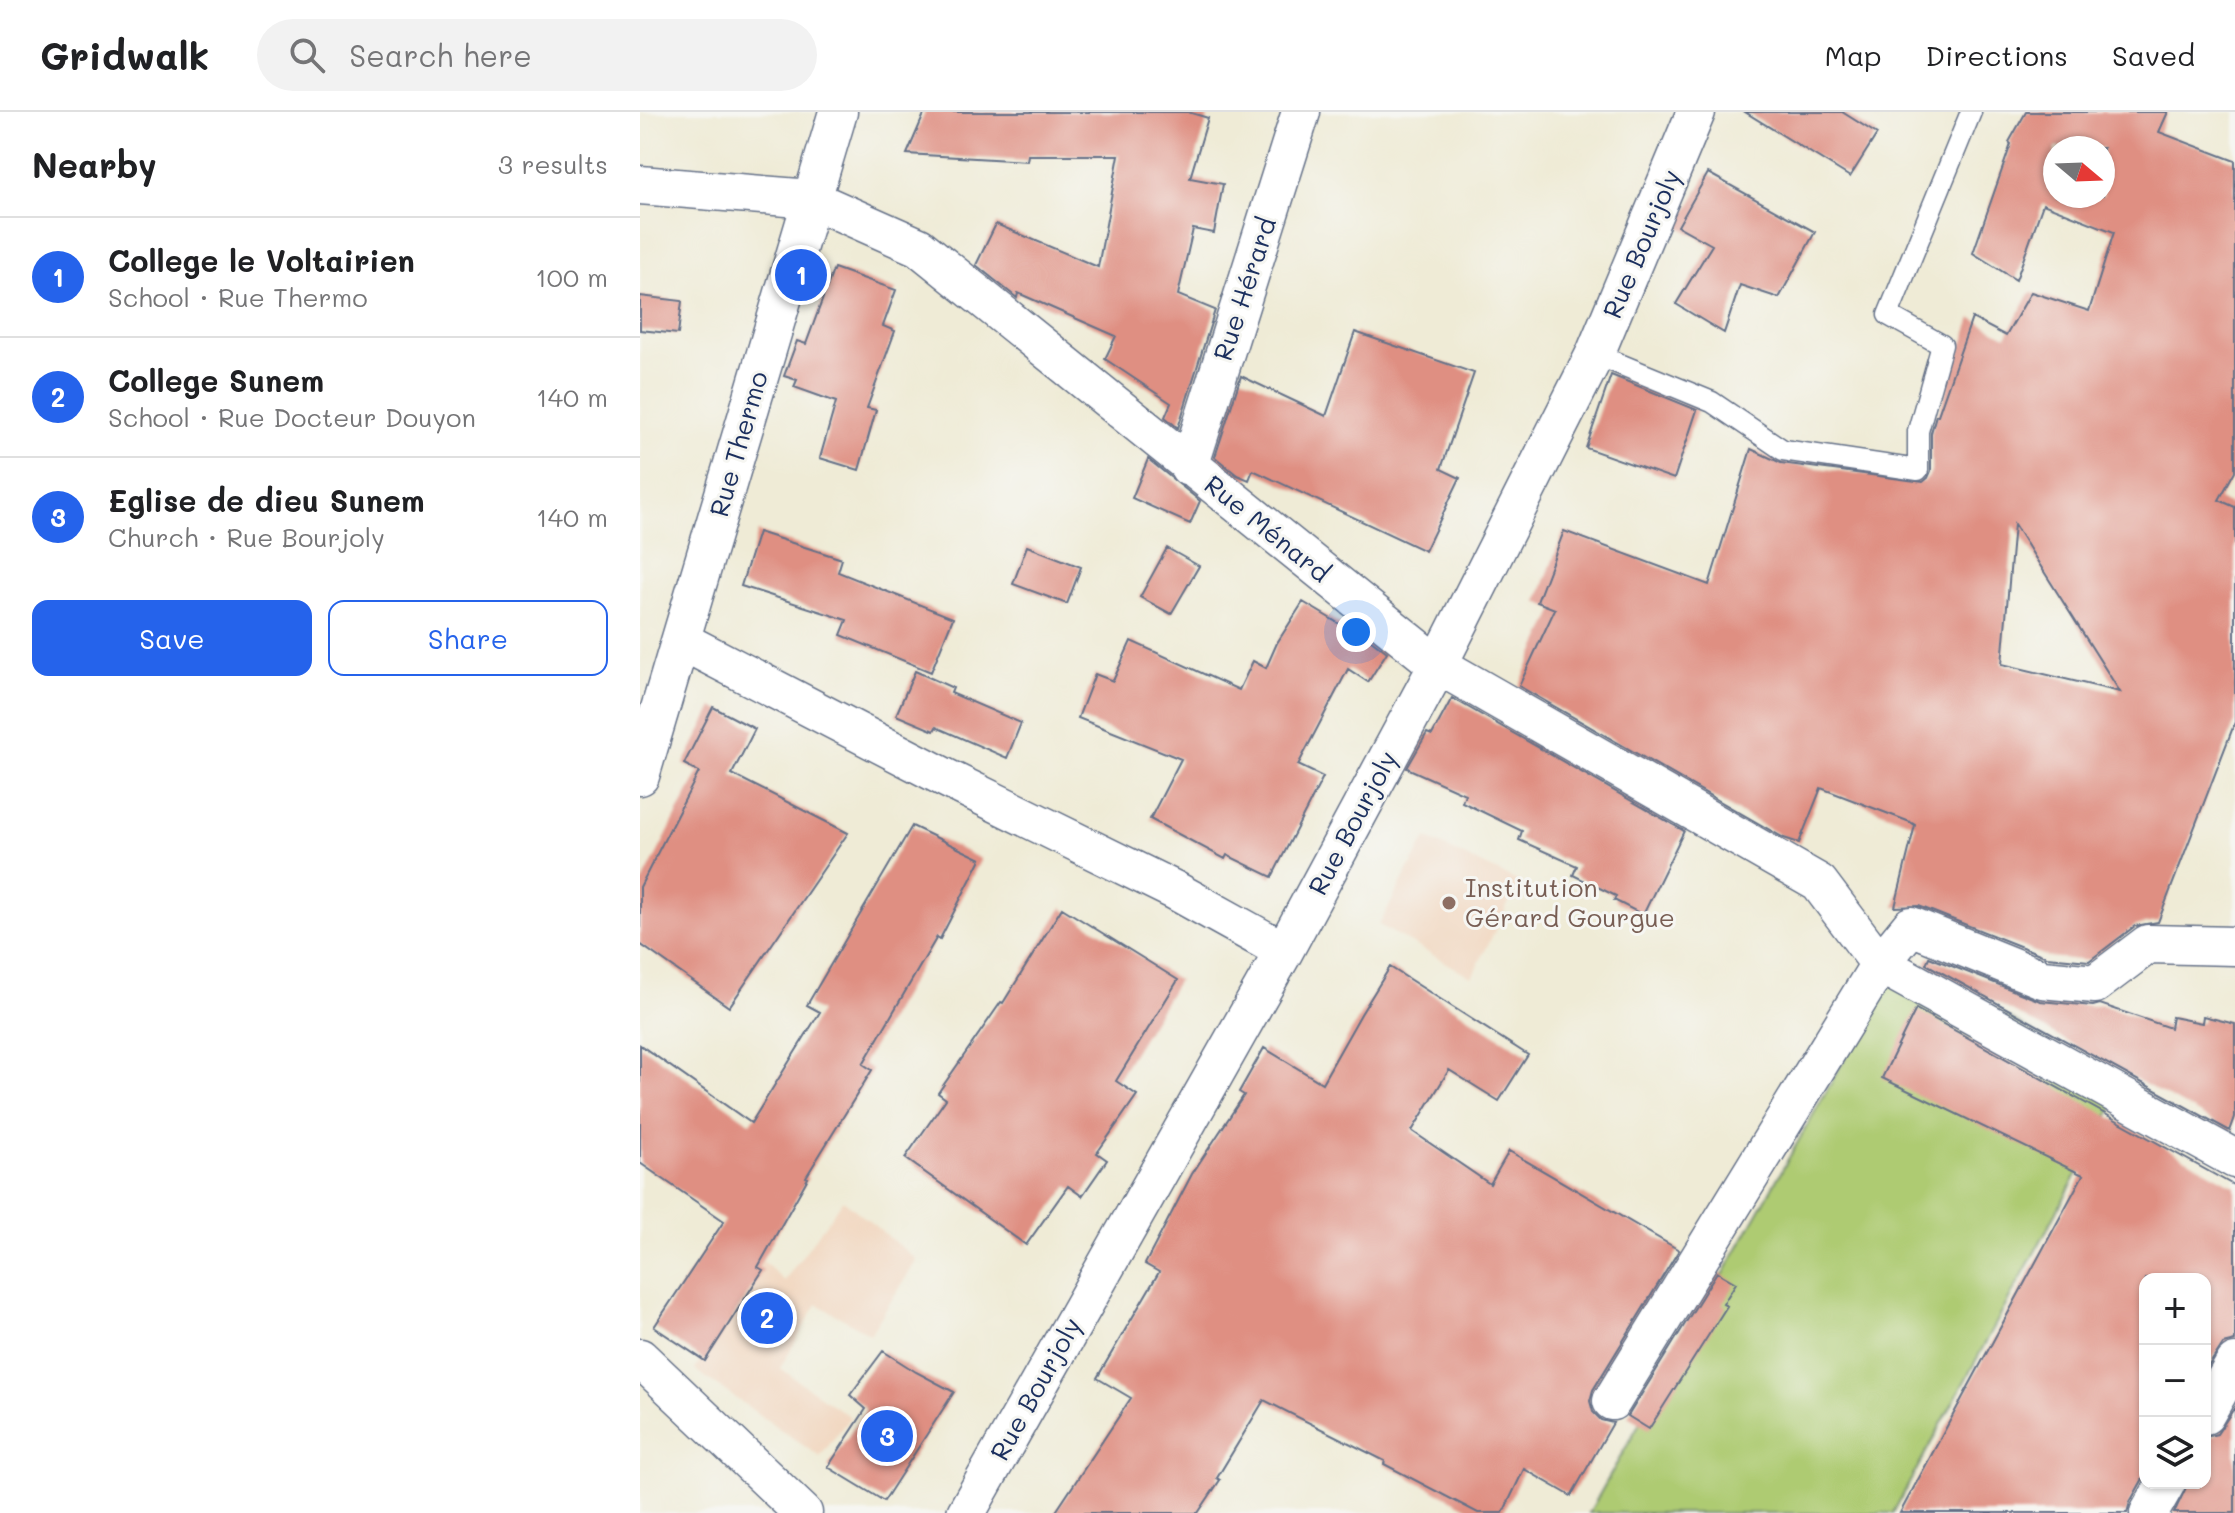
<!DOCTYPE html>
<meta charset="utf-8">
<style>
:root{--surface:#fff;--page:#f2f2f2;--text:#202124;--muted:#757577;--line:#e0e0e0;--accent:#2563eb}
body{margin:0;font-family:Mali,sans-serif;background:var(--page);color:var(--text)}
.controls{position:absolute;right:24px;bottom:24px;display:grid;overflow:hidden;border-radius:16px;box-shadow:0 2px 6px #0004}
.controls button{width:72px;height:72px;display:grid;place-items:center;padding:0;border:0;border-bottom:2px solid var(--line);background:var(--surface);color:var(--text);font:40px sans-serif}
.compass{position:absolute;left:1403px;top:24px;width:72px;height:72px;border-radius:50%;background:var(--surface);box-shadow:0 2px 6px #0004;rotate:109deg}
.you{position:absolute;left:716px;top:520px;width:28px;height:28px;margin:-20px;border:6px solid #fff;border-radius:50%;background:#1a73e8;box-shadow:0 0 0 12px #1a73e833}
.badge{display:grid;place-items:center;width:52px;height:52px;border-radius:50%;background:var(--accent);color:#fff;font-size:26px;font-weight:700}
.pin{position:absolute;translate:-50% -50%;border:4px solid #fff;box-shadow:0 2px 8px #0006}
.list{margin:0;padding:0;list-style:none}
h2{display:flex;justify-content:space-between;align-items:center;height:104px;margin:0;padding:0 32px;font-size:34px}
h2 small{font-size:26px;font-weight:400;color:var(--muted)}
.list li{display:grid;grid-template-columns:52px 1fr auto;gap:24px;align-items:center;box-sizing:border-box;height:120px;padding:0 32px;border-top:2px solid var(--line)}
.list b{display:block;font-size:30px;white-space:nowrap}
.list p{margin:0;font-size:26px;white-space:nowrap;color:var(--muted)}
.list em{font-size:26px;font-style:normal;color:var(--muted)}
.actions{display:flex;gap:16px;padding:24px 32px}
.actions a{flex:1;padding:18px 0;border:2px solid var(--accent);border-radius:16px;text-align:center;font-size:28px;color:var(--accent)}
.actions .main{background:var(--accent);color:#fff}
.icon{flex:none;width:44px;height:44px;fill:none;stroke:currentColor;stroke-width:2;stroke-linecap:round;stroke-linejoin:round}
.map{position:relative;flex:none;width:1595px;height:1401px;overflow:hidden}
header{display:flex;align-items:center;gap:48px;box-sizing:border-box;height:112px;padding:0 40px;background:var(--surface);border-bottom:2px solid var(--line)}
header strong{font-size:38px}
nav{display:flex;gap:44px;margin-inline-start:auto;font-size:28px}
.search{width:560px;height:72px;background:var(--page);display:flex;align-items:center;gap:20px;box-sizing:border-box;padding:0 28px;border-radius:44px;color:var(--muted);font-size:30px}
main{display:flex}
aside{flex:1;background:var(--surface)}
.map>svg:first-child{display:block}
.built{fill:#f1d5bd}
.green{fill:#aecb72;stroke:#647d68;stroke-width:2}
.building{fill:#df8f82;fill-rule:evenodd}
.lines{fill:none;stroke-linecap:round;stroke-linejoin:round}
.service-casing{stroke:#657188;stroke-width:23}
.minor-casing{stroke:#657188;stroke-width:41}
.service{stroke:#fff;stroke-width:20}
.minor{stroke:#fff;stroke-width:38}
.education-dot{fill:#8d6e63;stroke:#f6f6f2;stroke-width:3}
.labels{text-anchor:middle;stroke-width:6;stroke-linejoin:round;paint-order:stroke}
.street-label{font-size:26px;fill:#1b2f5e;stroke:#f6f6f2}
.education-label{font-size:26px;fill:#785e54;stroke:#f6f6f2;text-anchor:start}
</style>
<header>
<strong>Gridwalk</strong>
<div class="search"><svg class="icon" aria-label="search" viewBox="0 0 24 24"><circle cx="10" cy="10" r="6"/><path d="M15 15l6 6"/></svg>Search here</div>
<nav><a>Map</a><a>Directions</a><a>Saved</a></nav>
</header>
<main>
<aside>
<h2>Nearby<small>3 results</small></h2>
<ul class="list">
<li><span class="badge">1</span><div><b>College le Voltairien</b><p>School · Rue Thermo</p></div><em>100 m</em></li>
<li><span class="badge">2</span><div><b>College Sunem</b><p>School · Rue Docteur Douyon</p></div><em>140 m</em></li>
<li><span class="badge">3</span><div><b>Eglise de dieu Sunem</b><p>Church · Rue Bourjoly</p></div><em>140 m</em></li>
</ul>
<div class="actions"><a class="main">Save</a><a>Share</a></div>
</aside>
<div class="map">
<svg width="1595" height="1401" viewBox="0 0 1595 1401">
<rect width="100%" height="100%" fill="#f6f6f2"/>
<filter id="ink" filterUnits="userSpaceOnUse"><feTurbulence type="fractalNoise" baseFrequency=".0125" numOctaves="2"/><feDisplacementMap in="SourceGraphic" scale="16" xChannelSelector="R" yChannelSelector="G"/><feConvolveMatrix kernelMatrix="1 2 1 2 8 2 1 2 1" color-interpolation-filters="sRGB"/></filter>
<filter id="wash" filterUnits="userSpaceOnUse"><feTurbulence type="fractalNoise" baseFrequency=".006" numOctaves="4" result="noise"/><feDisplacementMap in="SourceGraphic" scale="32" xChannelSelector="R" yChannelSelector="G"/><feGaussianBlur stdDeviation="1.8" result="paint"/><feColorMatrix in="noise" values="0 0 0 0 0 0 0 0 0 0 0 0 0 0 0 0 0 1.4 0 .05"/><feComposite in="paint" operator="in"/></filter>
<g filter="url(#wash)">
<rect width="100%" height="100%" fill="#efebd6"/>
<!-- built -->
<path class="built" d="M 786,726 L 879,770 L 832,865 L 739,813 Z
M 203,1088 L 277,1148 L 230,1222 L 177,1192 L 140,1256 L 210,1305 L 180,1345 L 55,1258 L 122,1148 L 144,1169 Z"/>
<!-- green -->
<path class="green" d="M 1263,843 L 1485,974 L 1253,1401 L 949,1401 Z"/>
<g id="blocks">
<!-- building -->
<path class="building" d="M 285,0 L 548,0 L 568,6 L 550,66 L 583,72 L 574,121 L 553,117 L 538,183 L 575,198 L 538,316 L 525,305 L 531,291 L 465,247 L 476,224 L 378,181 L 377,186 L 336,153 L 356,112 L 458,155 L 479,43 L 388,43 L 387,49 L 267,42 Z
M 1105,0 L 1202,0 L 1237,22 L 1210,65 Z
M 1386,0 L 1528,0 L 1519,20 L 1595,49 L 1595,359 L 1579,388 L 1595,395 L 1595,610 L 1518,810 L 1495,814 L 1449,849 L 1407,845 L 1279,794 L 1255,795 L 1275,713 L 1270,710 L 1181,676 L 1159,731 L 1144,726 L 879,574 L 915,497 L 897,490 L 924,419 L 1069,473 L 1111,337 L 1141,351 L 1283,370 L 1288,366 L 1291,359 L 1291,321 L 1296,303 L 1298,303 L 1332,206 L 1366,224 L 1391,180 L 1449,199 L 1474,120 L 1403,92 L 1376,168 L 1333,141 L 1371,32 L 1369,30 ZM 1415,36 L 1463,36 L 1463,84 L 1415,84 ZM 1374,412 L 1480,580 L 1362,552 Z
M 1068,61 L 1175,120 L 1139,186 L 1100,173 L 1084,221 L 1036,192 L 1072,133 L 1038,114 Z
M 194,156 L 256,178 L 243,214 L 255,219 L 227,296 L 236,298 L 219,358 L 180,346 L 196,290 L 154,275 L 157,268 L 144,264 L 157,229 L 166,232 Z
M 0,184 L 42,189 L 38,222 L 0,218 Z
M 715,220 L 834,261 L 801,357 L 820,366 L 785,439 L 613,358 L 609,368 L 597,363 L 575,345 L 601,264 L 686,304 Z
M 971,263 L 1057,298 L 1034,367 L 946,336 Z
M 508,347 L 560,389 L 550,412 L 492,386 Z
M 118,420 L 202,447 L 198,460 L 313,506 L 291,560 L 201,523 L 207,508 L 101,474 Z
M 387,434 L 441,455 L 427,492 L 373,472 Z
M 527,436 L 559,454 L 531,502 L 500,485 Z
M 663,490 L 708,517 L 710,512 L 747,540 L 728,570 L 708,557 L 658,653 L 683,665 L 632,765 L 587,743 L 585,747 L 510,707 L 541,647 L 438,606 L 455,562 L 473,569 L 491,529 L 599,578 L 613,549 L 626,556 L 637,531 Z
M 275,559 L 313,576 L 311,581 L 381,611 L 367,646 L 296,615 L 294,619 L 256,603 Z
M 812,586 L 1044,719 L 1003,803 L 974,788 L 976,784 L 933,763 L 937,754 L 879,728 L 882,719 L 822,690 L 825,682 L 767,656 L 787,621 L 792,623 Z
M 73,595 L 115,617 L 92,662 L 208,721 L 89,895 L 0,832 L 0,775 L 59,660 L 44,652 Z
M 272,714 L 341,747 L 300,827 L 297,825 L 223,952 L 232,958 L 166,1065 L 168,1066 L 118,1155 L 123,1158 L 65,1249 L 14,1215 L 84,1109 L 0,1051 L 0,933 L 111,1011 L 180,900 L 167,893 Z
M 422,796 L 538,868 L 476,969 L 497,983 L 457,1041 L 467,1048 L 442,1084 L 428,1074 L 386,1133 L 265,1046 L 306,987 L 298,981 L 361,890 L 363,891 Z
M 1289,845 L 1400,889 L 1453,894 L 1460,892 L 1530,916 L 1532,905 L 1562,911 L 1563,904 L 1595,912 L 1595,1005 L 1590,1019 L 1286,852 Z
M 750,855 L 888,943 L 859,989 L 809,958 L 772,1019 L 850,1072 L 869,1039 L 1039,1138 L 953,1278 L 950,1289 L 953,1300 L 961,1308 L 973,1311 L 931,1384 L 884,1357 L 863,1401 L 838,1401 L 744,1352 L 745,1349 L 624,1288 L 577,1366 L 580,1368 L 558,1401 L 415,1401 L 491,1286 L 457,1266 L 519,1160 L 505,1152 L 552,1062 L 604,983 L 599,980 L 624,936 L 682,971 L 721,902 Z
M 1276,897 L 1595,1074 L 1595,1229 L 1583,1232 L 1565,1259 L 1565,1167 L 1505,1167 L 1505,1363 L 1490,1390 L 1487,1401 L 1260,1401 L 1443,1063 L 1242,966 Z
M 1077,1160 L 1096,1171 L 1083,1192 L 1087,1194 L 1009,1317 L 988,1304 Z
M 243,1239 L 276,1260 L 314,1280 L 244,1389 L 188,1355 L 226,1297 L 210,1283 Z
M 1595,1295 L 1595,1401 L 1534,1401 L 1548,1371 L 1565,1371 L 1565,1325 L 1577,1322 Z"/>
</g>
</g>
<g filter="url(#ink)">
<use href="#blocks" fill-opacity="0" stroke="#657188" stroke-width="2"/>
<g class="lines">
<!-- service casing -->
<g class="service-casing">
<path id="service" d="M 955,242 L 1072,290 L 1143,338 L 1278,358 L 1278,319 L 1302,233 L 1248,203 L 1331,0"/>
</g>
<!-- minor casing -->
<g class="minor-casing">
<path id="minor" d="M 0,73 L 171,87 L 279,135 L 798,553 L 1179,771 L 1240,852 L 1271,814 L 1402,867 L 1455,872 L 1508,832 L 1595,834
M 549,355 L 661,0
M 42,529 L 306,666 L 534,778 L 644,839
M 0,664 L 198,0
M 0,1246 L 163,1401
M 972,1289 L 1240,852 L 1595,1047
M 1565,1303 L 1595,1251
M 326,1401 L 644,839 L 798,553 L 955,242 L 1056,0
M 1509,1401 L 1526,1371"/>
</g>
<!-- service -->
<use href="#service" class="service"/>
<!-- minor -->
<use href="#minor" class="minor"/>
</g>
</g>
<!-- markers -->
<circle class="education-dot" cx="809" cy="791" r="8"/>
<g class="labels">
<!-- street labels -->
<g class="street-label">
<text transform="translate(1002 132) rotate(-67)" y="9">Rue Bourjoly</text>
<text transform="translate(605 177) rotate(-72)" y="9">Rue Hérard</text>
<text transform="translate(99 332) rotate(-74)" y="9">Rue Thermo</text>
<text transform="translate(627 417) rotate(39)" y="9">Rue Ménard</text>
<text transform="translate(713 711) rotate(-62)" y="9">Rue Bourjoly</text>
<text transform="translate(396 1277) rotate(-61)" y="9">Rue Bourjoly</text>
</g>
<!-- education labels -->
<g class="education-label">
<text x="825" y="785">Institution<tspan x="825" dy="30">Gérard Gourgue</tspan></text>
</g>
</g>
</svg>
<div class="controls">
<button>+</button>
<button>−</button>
<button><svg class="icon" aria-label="layers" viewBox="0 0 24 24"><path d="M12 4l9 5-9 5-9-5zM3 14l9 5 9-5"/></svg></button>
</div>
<svg class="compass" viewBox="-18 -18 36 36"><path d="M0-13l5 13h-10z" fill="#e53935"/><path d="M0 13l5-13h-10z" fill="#757577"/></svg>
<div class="you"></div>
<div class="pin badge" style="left:161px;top:163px">1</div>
<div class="pin badge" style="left:127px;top:1206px">2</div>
<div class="pin badge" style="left:247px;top:1324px">3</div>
</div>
</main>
